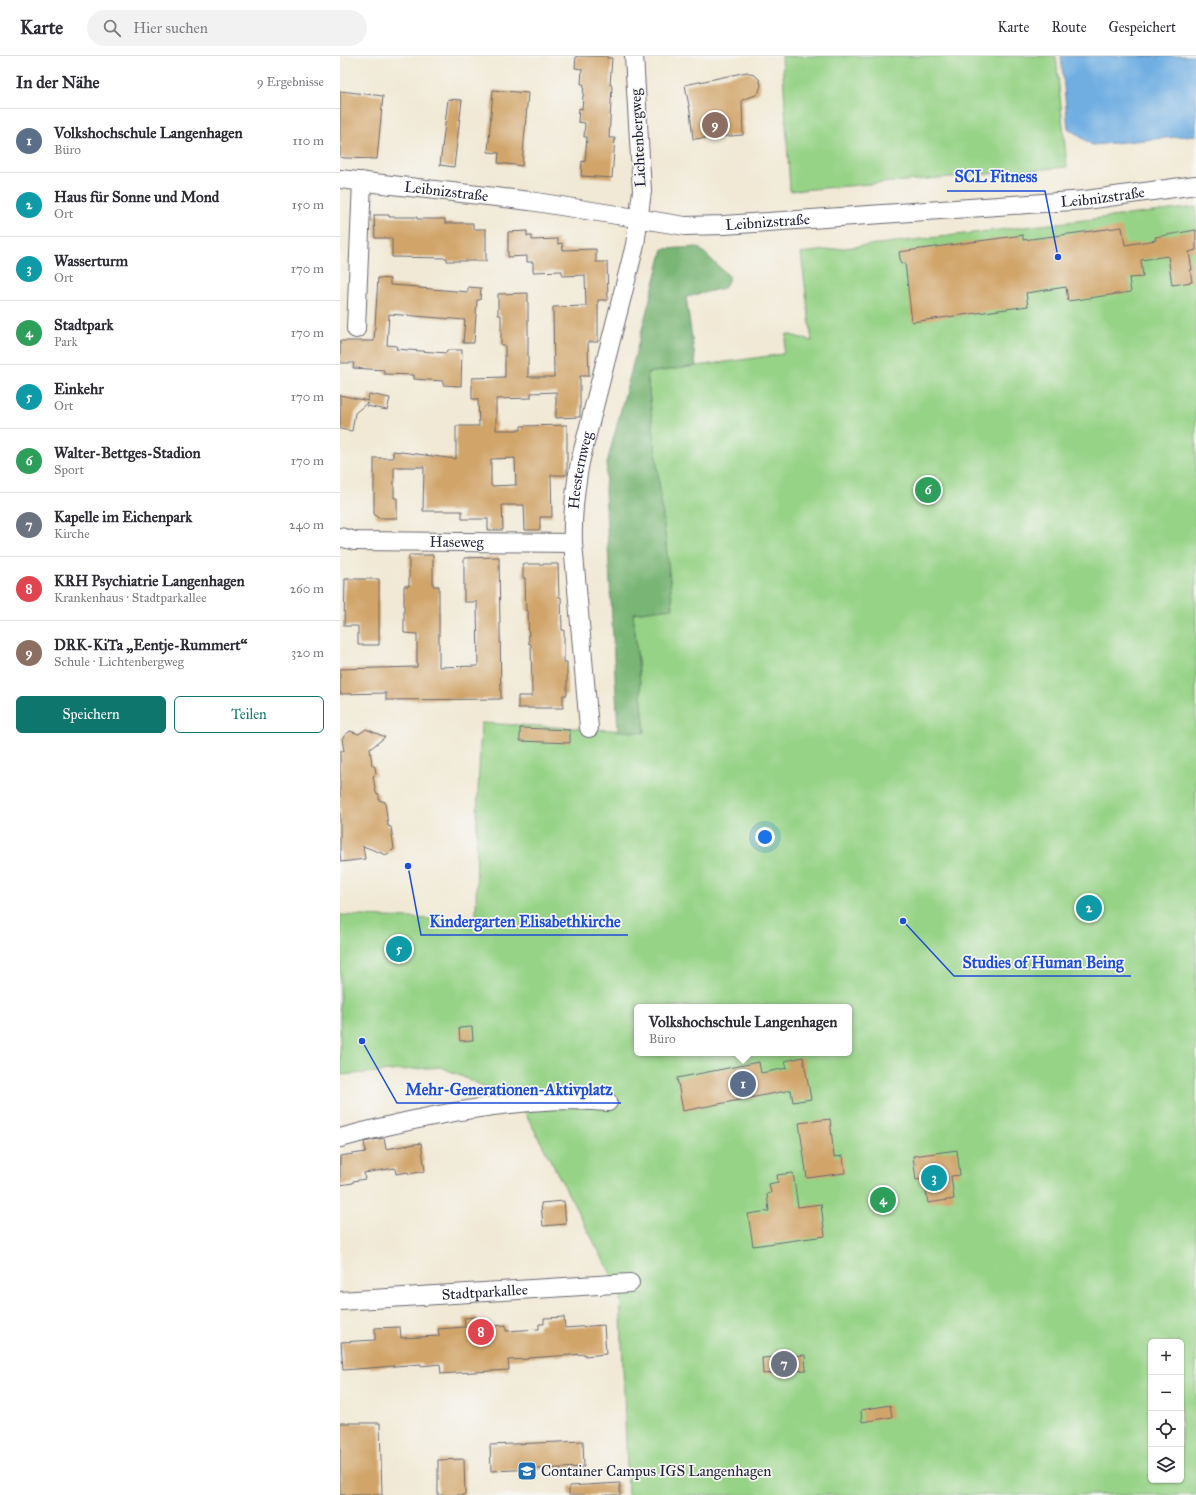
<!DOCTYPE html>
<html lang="de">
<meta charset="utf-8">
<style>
:root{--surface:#fff;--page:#f2f2f3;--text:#2b2b33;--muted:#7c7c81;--line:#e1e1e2;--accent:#0f766e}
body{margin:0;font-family:"IM FELL Great Primer",serif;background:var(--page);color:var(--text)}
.controls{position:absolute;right:12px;bottom:12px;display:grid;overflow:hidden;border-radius:6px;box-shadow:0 1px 3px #0004}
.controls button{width:36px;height:36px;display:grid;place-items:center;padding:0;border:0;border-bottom:1px solid var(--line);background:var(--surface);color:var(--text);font:20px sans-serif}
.you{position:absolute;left:425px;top:781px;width:14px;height:14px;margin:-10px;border:3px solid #fff;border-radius:50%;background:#1a73e8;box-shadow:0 0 0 6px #1a73e833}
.badge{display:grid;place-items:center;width:26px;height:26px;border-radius:50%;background:var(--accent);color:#fff;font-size:13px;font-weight:700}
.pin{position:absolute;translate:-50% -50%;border:2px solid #fff;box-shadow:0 1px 4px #0006}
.popup{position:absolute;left:294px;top:948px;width:218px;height:52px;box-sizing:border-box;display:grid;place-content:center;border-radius:6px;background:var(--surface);filter:drop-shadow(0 1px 3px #0005);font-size:13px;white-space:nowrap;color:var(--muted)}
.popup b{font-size:15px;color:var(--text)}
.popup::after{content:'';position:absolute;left:50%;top:100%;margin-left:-8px;border:8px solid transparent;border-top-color:var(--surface)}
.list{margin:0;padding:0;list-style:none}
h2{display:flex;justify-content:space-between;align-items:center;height:52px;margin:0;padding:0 16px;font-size:17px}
h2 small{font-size:13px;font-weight:400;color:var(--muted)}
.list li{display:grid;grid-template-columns:26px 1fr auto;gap:12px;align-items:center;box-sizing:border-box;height:64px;padding:0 16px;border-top:1px solid var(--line)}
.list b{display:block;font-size:15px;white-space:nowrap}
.list p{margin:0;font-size:13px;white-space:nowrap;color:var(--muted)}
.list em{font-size:13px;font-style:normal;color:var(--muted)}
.actions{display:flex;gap:8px;padding:12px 16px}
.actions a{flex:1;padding:9px 0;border:1px solid var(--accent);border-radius:6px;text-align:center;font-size:14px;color:var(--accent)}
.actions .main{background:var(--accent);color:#fff}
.icon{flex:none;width:22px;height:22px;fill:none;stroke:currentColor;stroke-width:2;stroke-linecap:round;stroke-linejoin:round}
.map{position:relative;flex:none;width:856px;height:1439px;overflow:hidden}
header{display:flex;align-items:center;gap:24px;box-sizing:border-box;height:56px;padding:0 20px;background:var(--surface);border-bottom:1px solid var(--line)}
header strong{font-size:19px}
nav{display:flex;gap:22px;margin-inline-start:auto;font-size:14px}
.search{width:280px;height:36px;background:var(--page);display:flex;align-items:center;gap:10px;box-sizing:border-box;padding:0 14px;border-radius:22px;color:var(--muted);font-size:15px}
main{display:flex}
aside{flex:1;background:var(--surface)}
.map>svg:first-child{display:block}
.green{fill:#97d387;stroke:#5c7a61;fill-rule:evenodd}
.forest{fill:#79b574;stroke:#4e6c58}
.water{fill:#6faee2;stroke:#48688e}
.building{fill:#d1a56b;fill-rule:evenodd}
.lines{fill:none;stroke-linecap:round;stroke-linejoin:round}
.street-casing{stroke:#6a6871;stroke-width:20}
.street{stroke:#fff;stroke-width:18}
.labels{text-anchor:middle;stroke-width:3.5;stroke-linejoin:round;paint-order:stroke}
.street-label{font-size:15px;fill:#22223b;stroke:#f6f6f2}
.poi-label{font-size:15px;fill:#22223b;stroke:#f6f6f2;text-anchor:start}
.leader{fill:none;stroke:#1d4ed8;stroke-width:1.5}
.callout-dot{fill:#1d4ed8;stroke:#f6f6f2;stroke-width:1.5}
.callout-label{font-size:16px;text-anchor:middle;font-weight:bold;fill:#1d4ed8;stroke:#f6f6f2;stroke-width:3.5;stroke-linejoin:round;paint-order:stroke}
</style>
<header>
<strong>Karte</strong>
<div class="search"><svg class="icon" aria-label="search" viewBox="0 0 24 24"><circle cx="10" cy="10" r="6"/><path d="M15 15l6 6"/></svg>Hier suchen</div>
<nav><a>Karte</a><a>Route</a><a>Gespeichert</a></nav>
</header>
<main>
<aside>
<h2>In der Nähe<small>9 Ergebnisse</small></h2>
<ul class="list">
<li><span class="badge" style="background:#5c6f8a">1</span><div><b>Volkshochschule Langenhagen</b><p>Büro</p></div><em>110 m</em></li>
<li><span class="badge" style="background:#0f9aa8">2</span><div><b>Haus für Sonne und Mond</b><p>Ort</p></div><em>150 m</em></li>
<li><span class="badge" style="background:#0f9aa8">3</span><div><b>Wasserturm</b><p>Ort</p></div><em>170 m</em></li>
<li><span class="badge" style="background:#2e9e5b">4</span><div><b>Stadtpark</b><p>Park</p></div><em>170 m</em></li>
<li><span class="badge" style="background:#0f9aa8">5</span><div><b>Einkehr</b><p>Ort</p></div><em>170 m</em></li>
<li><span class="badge" style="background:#2e9e5b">6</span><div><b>Walter-Bettges-Stadion</b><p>Sport</p></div><em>170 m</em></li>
<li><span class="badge" style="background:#6b7280">7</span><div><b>Kapelle im Eichenpark</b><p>Kirche</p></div><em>240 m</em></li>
<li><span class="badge" style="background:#e0444e">8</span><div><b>KRH Psychiatrie Langenhagen</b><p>Krankenhaus · Stadtparkallee</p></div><em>260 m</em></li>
<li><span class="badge" style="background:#8d6e63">9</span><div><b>DRK-KiTa „Eentje-Rummert“</b><p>Schule · Lichtenbergweg</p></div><em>320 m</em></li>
</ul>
<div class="actions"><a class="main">Speichern</a><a>Teilen</a></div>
</aside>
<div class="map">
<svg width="856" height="1439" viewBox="0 0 856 1439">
<rect width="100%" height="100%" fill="#f6f6f2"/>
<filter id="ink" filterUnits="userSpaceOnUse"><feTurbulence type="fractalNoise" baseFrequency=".025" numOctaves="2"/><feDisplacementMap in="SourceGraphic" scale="8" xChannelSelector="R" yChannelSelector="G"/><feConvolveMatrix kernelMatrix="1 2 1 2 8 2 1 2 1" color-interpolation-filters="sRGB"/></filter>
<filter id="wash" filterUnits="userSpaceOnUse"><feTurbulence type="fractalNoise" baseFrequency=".012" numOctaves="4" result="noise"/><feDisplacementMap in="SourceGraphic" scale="16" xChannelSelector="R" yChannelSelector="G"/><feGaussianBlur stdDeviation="0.9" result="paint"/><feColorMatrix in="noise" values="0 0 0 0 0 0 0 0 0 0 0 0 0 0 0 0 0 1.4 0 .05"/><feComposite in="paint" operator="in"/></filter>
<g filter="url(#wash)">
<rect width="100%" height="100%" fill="#f1e9d5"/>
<!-- green -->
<path class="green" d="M 442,0 L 716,0 L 727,111 L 450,135 Z
M 856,151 L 856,1439 L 288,1439 L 280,1235 L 180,1047 L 101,1011 L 0,1019 L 0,859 L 136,865 L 137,761 L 141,667 L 305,676 L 293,557 L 333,551 L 307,317 L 443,298 L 447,278 L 472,285 L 461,197 ZM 297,951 L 509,951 L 509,997 L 297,997 ZM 811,1286 L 841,1286 L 841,1424 L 811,1424 Z"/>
<!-- forest -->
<path class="forest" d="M 358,191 L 390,221 L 384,232 L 346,241 L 356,310 L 307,317 L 333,552 L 293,557 L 305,677 L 278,675 L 265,434 L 267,407 L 323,193 Z"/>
<!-- water -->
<path class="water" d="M 721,0 L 856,0 L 856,79 L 752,89 L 728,72 Z"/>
<g id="blocks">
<!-- building -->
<path class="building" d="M 236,0 L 267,0 L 267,2 L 272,2 L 270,29 L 272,29 L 269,82 L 275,82 L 272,122 L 241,120 L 242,105 L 245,106 L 247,81 L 244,81 L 245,67 L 238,66 L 239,52 L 242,53 L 244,28 L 241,28 L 242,13 L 235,12 Z
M 407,16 L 416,20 L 419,23 L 421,29 L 419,36 L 416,39 L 402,44 L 403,79 L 353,83 L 350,55 L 345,29 Z
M 153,34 L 188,37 L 182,110 L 158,107 L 159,97 L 148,96 Z
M 0,35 L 43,40 L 37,103 L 5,102 L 0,101 Z
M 108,43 L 122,44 L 114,111 L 100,109 Z
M 34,159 L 49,159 L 49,161 L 77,161 L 77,163 L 105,163 L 105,167 L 133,167 L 133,173 L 146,173 L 146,205 L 107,205 L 107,202 L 52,201 L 52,182 L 35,182 Z
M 782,171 L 785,189 L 816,184 L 815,181 L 856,174 L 856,194 L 849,196 L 852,214 L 850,214 L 852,226 L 832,229 L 828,200 L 801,204 L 803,221 L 789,222 L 791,236 L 728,245 L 726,231 L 686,237 L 688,250 L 572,266 L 565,207 L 561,208 L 559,196 L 683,179 L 683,184 Z
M 187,175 L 187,180 L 192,180 L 192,184 L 218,183 L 218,188 L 222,187 L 223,194 L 256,193 L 256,206 L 267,206 L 268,244 L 258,244 L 258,286 L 248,286 L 249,320 L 240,320 L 240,361 L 216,362 L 216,336 L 191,337 L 191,342 L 156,343 L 156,374 L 181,374 L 181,370 L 227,369 L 227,419 L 211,419 L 212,461 L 200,461 L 200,474 L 185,474 L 184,449 L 162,449 L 163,474 L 148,474 L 148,463 L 122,463 L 122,455 L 83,455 L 84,411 L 54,411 L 54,442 L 57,442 L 57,462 L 38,462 L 34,458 L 34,402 L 53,402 L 53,395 L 116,403 L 116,370 L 139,370 L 138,343 L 132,343 L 132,322 L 165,321 L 165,289 L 161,289 L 161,259 L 158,259 L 158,238 L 188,237 L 188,321 L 214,321 L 213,251 L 246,250 L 245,219 L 222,220 L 222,215 L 193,216 L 193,206 L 187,206 L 187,200 L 168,201 L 168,176 ZM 175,402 L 176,429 L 151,430 L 151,403 Z
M 38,222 L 50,223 L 50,229 L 79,231 L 79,232 L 128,236 L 128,231 L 141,232 L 140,244 L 137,244 L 134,287 L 123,287 L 125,264 L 49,258 L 47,289 L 57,290 L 56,293 L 106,297 L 107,294 L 122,294 L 121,330 L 103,329 L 103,325 L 74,323 L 74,319 L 44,318 L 44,314 L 13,312 L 14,307 L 0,307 L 0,285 L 34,285 Z
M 29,338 L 50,342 L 47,354 L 27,350 L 27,347 L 15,357 L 12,375 L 0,373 L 0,339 L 28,345 Z
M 69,499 L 93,499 L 93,530 L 99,530 L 99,611 L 138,610 L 137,546 L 124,546 L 124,502 L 159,501 L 161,643 L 46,644 L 46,637 L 0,638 L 0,613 L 77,611 L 77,578 L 64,577 L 64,530 L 69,530 Z
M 183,508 L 218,508 L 219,541 L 221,541 L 222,574 L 224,574 L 224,606 L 227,606 L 227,639 L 223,639 L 223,652 L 178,652 L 178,640 L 192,640 L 191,588 L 189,588 L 188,555 L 186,555 L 185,522 L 183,522 Z
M 5,523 L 39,523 L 39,589 L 18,589 L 18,570 L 4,570 Z
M 180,672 L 230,674 L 230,687 L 180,685 Z
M 26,673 L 45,681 L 30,693 L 32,709 L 35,711 L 36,718 L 33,720 L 36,737 L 39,738 L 39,744 L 45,746 L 48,770 L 51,771 L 54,793 L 46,799 L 23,790 L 25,803 L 1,806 L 0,796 L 0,695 L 4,695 L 2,682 L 10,675 L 19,678 Z
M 132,971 L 133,984 L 120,985 L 119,972 Z
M 463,1001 L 471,1043 L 453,1046 L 451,1034 L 343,1055 L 337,1022 L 419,1006 L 421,1017 L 447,1012 L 445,1005 Z
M 490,1063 L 494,1101 L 503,1100 L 505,1117 L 467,1122 L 459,1067 Z
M 44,1082 L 46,1093 L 81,1087 L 85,1115 L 69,1118 L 68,1116 L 56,1118 L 55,1112 L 24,1117 L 25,1123 L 13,1125 L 13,1127 L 0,1129 L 0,1100 L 26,1096 L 24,1086 Z
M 617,1094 L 620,1119 L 611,1120 L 614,1143 L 588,1147 L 584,1123 L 576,1124 L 573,1100 Z
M 453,1117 L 458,1151 L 481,1148 L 485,1180 L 413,1190 L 408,1158 L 429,1155 L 427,1138 L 431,1137 L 429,1128 L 438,1126 L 437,1119 Z
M 224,1145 L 226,1168 L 203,1170 L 201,1147 Z
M 137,1261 L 138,1271 L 166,1269 L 166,1275 L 199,1273 L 199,1268 L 204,1268 L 204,1262 L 224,1261 L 225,1272 L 264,1269 L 266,1298 L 245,1300 L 245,1298 L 188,1302 L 188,1303 L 168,1304 L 169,1314 L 116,1317 L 101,1318 L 100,1308 L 81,1310 L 81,1308 L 3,1314 L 1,1286 L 35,1284 L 35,1272 L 60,1271 L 61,1282 L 99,1280 L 98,1273 L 125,1271 L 124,1262 Z
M 465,1299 L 466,1314 L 423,1318 L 422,1302 Z
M 550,1349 L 552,1361 L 522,1366 L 521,1354 Z
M 0,1367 L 40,1367 L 42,1439 L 0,1439 Z
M 243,1385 L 244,1411 L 151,1415 L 150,1389 Z
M 124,1403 L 125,1439 L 98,1439 L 98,1404 Z
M 280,1427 L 280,1439 L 229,1439 L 229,1430 Z"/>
</g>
</g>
<g filter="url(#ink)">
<use href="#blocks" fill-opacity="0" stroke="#6a6871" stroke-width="1"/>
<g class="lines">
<!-- street casing -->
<g class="street-casing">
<g id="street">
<path id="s1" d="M 0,123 L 190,145 L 345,170 L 384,169 L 746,144 L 856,129"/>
<path d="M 16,273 L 22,125"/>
<path id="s2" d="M 0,481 L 15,485 L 233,487"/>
<path id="s3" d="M 249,672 L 233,487 C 232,459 235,433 240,406 L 295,189 L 302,135 L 294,0"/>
<path d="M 0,1082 C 73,1062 146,1047 222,1044 C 237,1044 252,1045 268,1046"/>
<path id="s4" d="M 0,1245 L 290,1227"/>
</g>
</g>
<!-- street -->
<use href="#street" class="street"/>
</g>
</g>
<!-- icons -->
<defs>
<g id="school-square" transform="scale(1)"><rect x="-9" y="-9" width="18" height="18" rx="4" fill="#1f6fb2" stroke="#f6f6f2"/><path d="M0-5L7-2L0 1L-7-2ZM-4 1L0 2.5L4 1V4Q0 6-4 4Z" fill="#fff"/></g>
</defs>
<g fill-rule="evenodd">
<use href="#school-square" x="187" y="1415"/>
</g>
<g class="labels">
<!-- street labels -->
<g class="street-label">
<text transform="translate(298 82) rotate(-93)" y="5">Lichtenbergweg</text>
<text dy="5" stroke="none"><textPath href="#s1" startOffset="107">Leibnizstraße</textPath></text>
<text dy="5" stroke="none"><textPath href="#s1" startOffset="767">Leibnizstraße</textPath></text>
<text dy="5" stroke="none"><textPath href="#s1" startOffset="431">Leibnizstraße</textPath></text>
<text dy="5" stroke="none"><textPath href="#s3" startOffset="259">Heesternweg</textPath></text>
<text dy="5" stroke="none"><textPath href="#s2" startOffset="117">Haseweg</textPath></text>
<text dy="5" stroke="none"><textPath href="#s4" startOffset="145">Stadtparkallee</textPath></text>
</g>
<!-- poi labels -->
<g class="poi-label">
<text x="201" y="1420">Container Campus IGS Langenhagen</text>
</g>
</g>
<!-- callouts -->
<path class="leader" d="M718 201L705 135H607M68 810L81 879H288M563 865L614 920H791M22 985L57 1047H281"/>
<g class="callout-dot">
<circle cx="718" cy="201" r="4"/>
<circle cx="68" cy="810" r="4"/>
<circle cx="563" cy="865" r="4"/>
<circle cx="22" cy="985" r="4"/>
</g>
<g class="callout-label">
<text x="656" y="126">SCL Fitness</text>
<text x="185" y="871">Kindergarten Elisabethkirche</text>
<text x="703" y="912">Studies of Human Being</text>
<text x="169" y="1039">Mehr-Generationen-Aktivplatz</text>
</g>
</svg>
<div class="controls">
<button>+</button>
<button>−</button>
<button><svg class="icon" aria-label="locate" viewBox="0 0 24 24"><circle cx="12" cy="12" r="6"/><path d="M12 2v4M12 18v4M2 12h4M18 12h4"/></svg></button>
<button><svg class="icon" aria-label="layers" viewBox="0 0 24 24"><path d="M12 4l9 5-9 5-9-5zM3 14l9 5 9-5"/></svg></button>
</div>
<div class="you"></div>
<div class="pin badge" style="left:403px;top:1028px;background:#5c6f8a">1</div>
<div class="popup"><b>Volkshochschule Langenhagen</b>Büro</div>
<div class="pin badge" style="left:749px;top:852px;background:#0f9aa8">2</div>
<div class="pin badge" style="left:594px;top:1122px;background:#0f9aa8">3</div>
<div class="pin badge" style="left:543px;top:1144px;background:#2e9e5b">4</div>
<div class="pin badge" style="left:59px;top:893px;background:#0f9aa8">5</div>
<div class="pin badge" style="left:588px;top:434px;background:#2e9e5b">6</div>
<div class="pin badge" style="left:444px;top:1308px;background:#6b7280">7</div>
<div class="pin badge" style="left:141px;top:1276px;background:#e0444e">8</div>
<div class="pin badge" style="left:375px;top:69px;background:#8d6e63">9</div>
</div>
</main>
